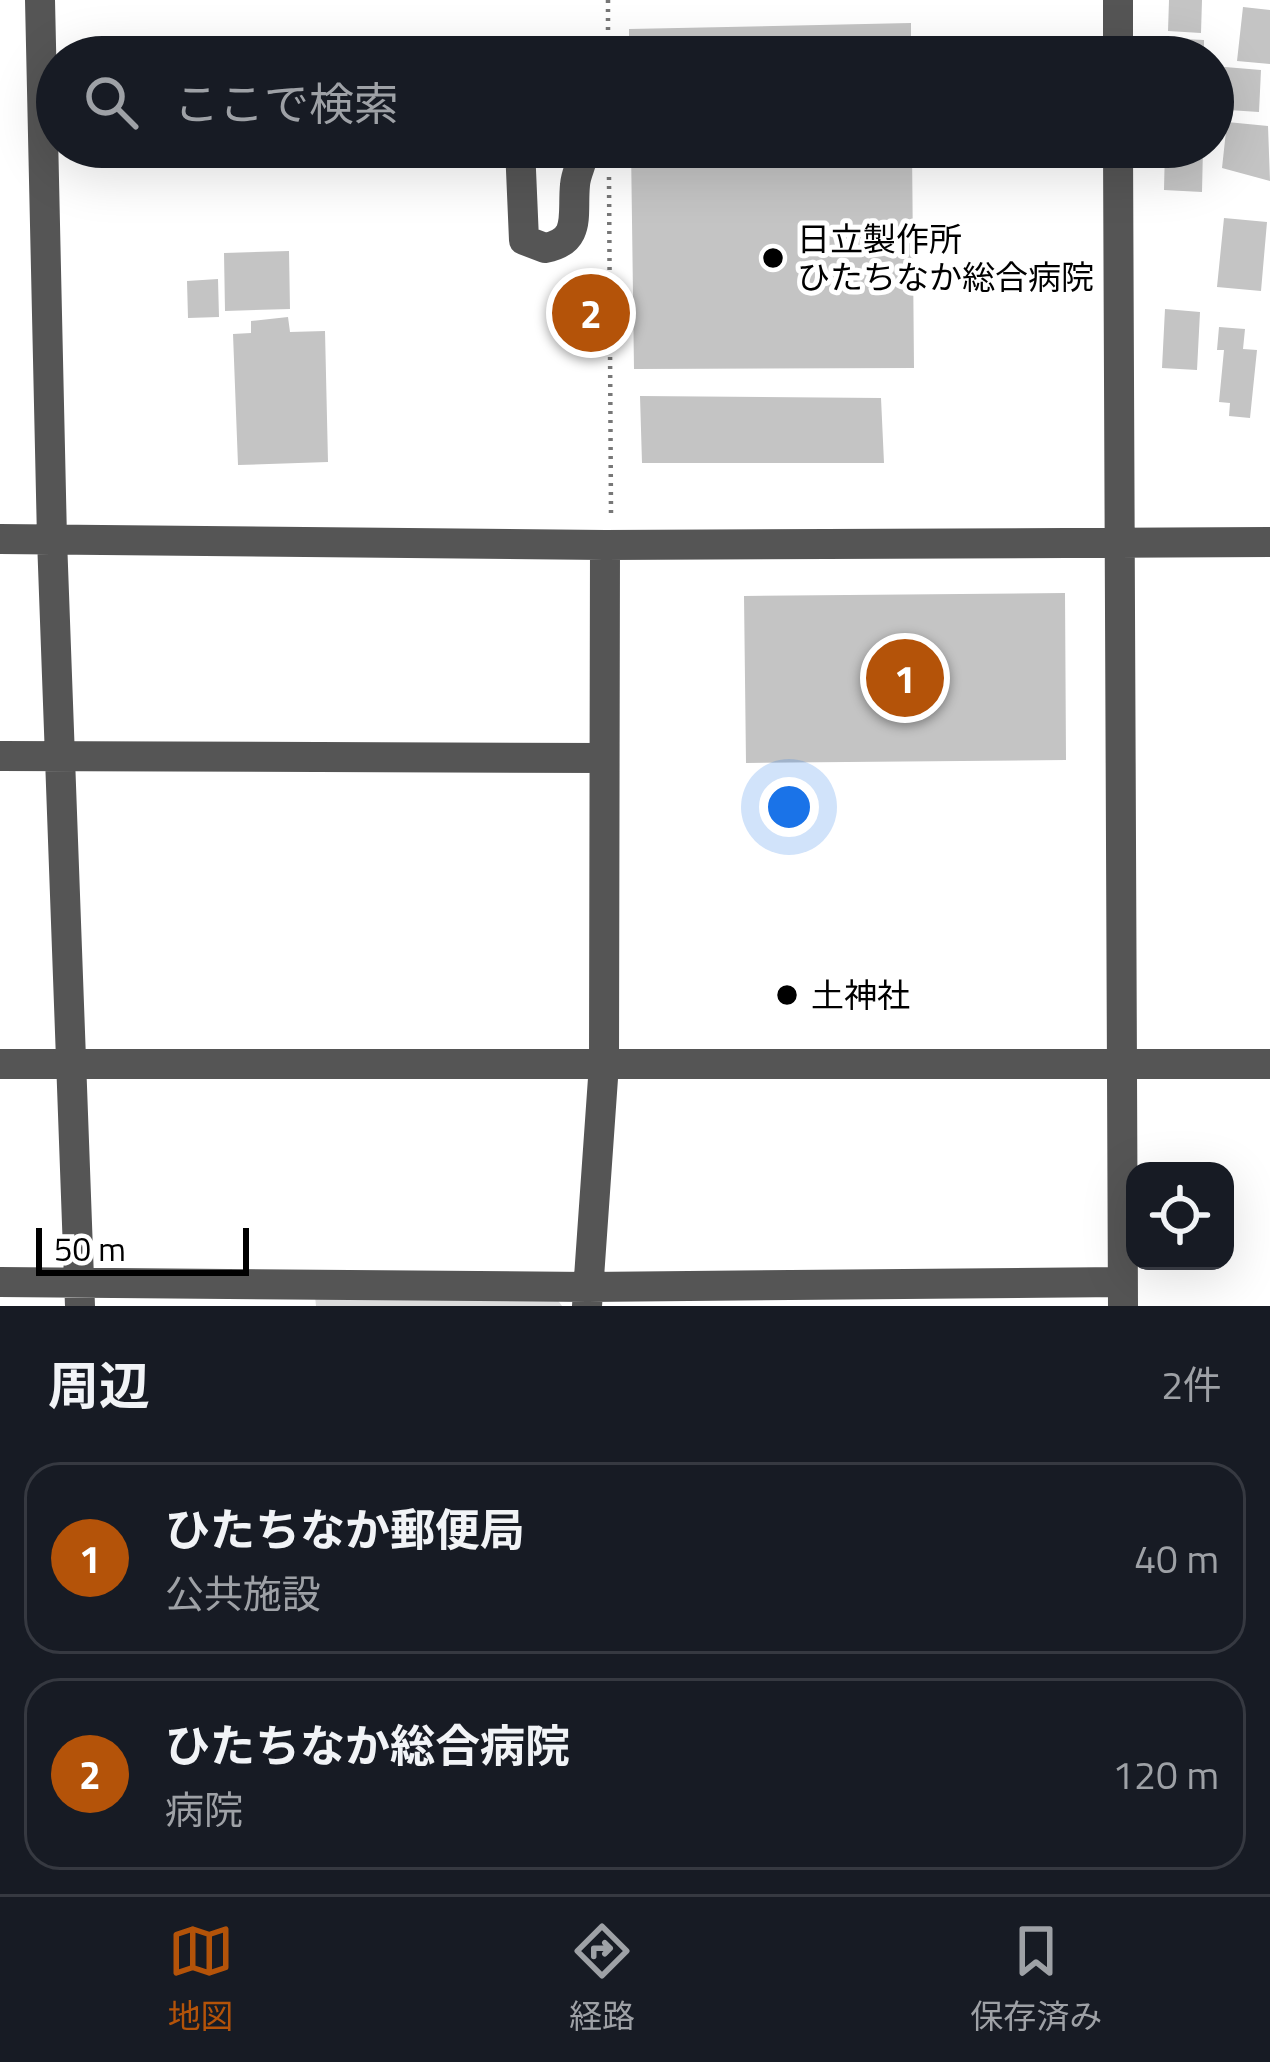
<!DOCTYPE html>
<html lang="ja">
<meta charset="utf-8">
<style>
:root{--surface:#171b24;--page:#20242c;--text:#f1f3f6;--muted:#9ea1a6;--line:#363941;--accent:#b45309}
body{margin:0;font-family:"Titillium Web","Noto Sans JP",sans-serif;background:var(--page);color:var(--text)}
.controls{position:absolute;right:36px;bottom:36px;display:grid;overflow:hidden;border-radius:24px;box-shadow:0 12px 48px #0002}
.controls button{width:108px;height:108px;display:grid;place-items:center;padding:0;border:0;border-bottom:3px solid var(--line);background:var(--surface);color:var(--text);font:60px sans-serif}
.scale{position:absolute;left:36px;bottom:30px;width:213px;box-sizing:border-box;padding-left:12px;border:6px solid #000;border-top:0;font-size:33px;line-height:42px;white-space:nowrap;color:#000;-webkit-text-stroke:9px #fff;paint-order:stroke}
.you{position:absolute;left:789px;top:807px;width:42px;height:42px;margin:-30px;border:9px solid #fff;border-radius:50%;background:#1a73e8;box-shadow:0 0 0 18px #1a73e833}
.badge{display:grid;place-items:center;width:78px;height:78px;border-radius:50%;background:var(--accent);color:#fff;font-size:39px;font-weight:700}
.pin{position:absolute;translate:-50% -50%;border:6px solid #fff;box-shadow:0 3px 12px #0006}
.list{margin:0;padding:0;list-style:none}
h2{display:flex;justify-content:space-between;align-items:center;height:156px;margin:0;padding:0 48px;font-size:51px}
h2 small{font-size:39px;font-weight:400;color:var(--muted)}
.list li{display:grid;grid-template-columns:78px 1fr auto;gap:36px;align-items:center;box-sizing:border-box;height:192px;margin:0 24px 24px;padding:0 24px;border:3px solid var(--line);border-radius:36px}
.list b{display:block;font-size:45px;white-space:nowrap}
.list p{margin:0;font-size:39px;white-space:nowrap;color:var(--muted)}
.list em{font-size:39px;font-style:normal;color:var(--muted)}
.icon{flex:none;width:66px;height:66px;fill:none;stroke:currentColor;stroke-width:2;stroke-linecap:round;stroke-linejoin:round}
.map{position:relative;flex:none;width:1270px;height:1306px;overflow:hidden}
.search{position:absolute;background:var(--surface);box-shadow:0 12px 48px #0002;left:36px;right:36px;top:36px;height:132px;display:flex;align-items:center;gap:30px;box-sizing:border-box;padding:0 42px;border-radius:66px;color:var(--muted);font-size:45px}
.sheet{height:588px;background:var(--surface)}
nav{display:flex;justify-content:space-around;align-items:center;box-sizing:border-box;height:168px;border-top:3px solid var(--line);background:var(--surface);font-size:33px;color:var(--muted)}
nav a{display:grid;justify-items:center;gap:6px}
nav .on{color:var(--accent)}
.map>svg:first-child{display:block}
.green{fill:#dcdcdc}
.building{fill:#c4c4c4}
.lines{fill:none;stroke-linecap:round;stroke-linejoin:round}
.path{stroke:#777;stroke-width:4.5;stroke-dasharray:3 6;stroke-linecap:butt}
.minor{stroke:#555;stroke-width:30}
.poi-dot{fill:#000;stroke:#fff;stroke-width:4.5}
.labels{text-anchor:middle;stroke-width:10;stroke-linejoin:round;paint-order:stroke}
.poi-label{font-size:33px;fill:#000;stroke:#fff;text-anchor:start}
</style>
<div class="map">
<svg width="1270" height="1306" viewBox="0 0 1270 1306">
<rect width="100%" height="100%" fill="#fff"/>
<!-- green -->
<path class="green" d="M 315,1296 L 557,1299 L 562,1306 L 316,1306 Z"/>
<!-- building -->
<path class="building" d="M 1169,0 L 1202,0 L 1201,33 L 1168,31 Z
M 1243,7 L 1270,10 L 1270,64 L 1237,61 Z
M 911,23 L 911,57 L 629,57 L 629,29 Z
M 1166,38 L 1204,40 L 1204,57 L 1166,57 Z
M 927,50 L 979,50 L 979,57 L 927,57 Z
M 1213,66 L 1261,70 L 1259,112 L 1213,109 Z
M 1227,122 L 1268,126 L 1270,181 L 1222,168 Z
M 631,147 L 912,147 L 914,368 L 634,369 Z
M 1165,147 L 1203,147 L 1202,192 L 1164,190 Z
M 1224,218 L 1267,222 L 1261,291 L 1217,287 Z
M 289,251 L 290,309 L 225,311 L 224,253 Z
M 218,279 L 219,317 L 188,318 L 187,281 Z
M 1165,309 L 1200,312 L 1197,370 L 1162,368 Z
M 288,317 L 290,332 L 325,331 L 328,462 L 238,465 L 233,334 L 251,333 L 251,321 Z
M 1219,327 L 1245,329 L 1243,349 L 1257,350 L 1250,418 L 1229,416 L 1230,403 L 1219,402 L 1224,350 L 1217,350 Z
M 640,396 L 881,398 L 884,463 L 642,463 Z
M 1065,593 L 1066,760 L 746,763 L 744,596 Z"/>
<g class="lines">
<!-- path -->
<path class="path" d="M 608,0 L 608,57
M 609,177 L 611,513"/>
<!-- minor -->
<path class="minor" d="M 40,0 L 52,539 L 80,1306
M 1118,0 L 1118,57
M 426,147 L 504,147
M 520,147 L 524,240 L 545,248 C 582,241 572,215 575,185 C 576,171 584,162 584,147
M 1118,147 L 1123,1306
M 0,539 L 605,545 L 1270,542
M 0,756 L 604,758
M 0,1064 L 1270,1064
M 0,1282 L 588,1287 L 1122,1282
M 587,1306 L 604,1064 L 605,545"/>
</g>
<!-- markers -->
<g class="poi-dot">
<circle cx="773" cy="258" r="12"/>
<circle cx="787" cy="995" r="12"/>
</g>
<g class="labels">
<!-- poi labels -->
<g class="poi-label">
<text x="797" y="251">日立製作所<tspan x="797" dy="38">ひたちなか総合病院</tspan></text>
<text x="811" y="1007">土神社</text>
</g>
</g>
</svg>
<div class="controls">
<button><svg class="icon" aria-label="locate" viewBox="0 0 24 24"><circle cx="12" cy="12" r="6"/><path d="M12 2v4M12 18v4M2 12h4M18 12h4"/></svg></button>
</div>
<div class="scale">50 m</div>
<div class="you"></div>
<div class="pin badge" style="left:905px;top:678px">1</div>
<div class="pin badge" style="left:591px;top:313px">2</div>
<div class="search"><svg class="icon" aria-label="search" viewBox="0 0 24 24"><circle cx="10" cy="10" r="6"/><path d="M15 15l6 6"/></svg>ここで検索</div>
</div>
<section class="sheet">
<h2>周辺<small>2件</small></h2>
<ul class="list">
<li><span class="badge">1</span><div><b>ひたちなか郵便局</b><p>公共施設</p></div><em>40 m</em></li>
<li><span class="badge">2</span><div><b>ひたちなか総合病院</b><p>病院</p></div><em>120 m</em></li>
</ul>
</section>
<nav>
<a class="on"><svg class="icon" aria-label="map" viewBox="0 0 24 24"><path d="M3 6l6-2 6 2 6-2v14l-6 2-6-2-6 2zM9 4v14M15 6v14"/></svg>地図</a>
<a><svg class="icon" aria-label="directions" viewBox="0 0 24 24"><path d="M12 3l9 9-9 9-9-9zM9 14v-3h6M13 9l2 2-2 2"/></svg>経路</a>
<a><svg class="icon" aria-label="saved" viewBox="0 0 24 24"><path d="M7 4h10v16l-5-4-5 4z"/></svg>保存済み</a>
</nav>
